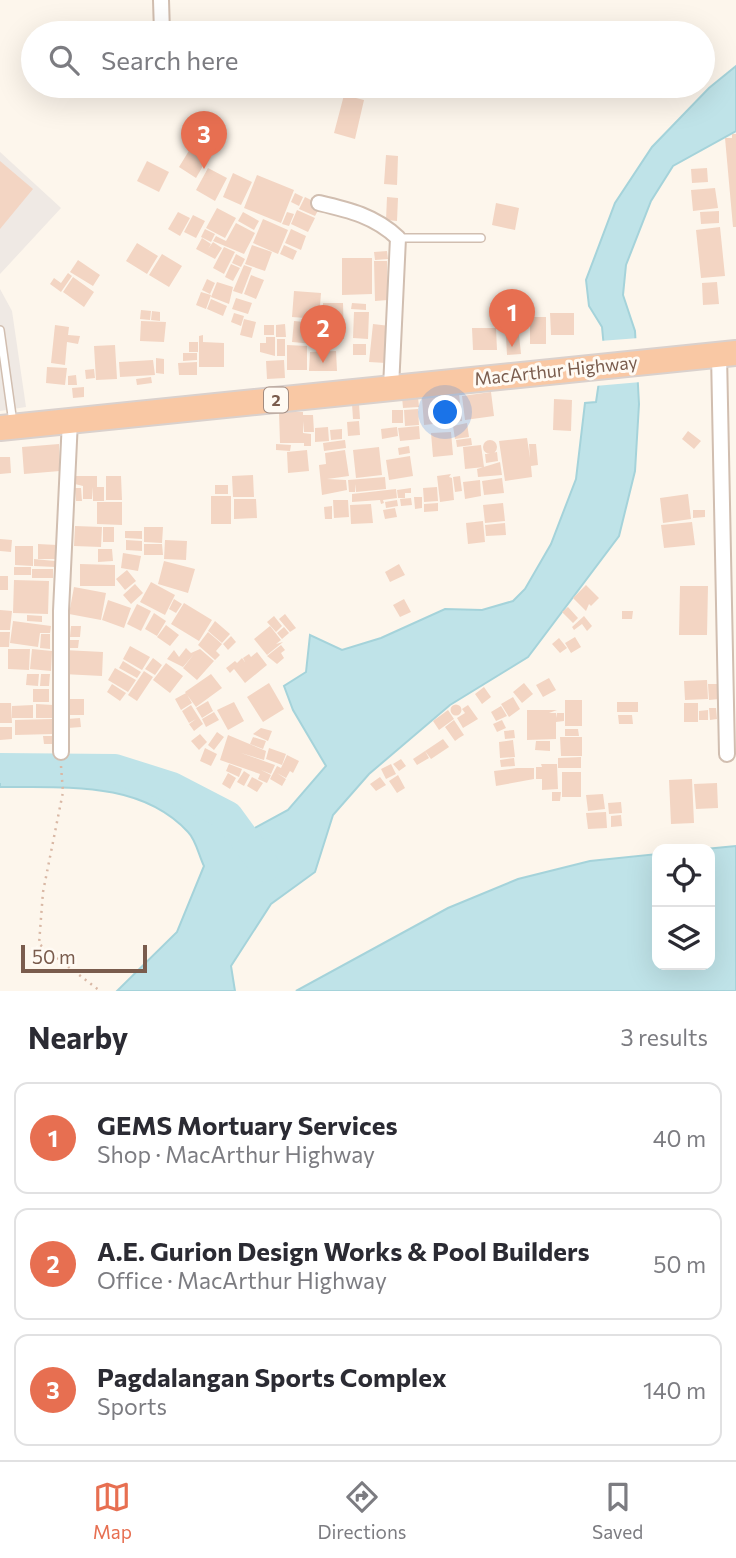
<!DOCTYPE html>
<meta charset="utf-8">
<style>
:root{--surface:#fff;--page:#f2f2f3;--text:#2b2b33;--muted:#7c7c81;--line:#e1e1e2;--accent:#e76f51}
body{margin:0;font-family:Commissioner,sans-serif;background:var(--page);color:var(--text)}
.controls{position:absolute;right:21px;bottom:21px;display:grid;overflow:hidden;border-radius:14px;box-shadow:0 7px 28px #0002}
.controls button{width:63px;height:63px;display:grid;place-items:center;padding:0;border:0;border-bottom:2px solid var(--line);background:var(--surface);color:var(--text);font:35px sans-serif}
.scale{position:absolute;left:21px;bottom:18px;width:126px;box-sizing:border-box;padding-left:7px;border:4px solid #7a5c4d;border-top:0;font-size:19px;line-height:24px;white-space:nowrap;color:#7a5c4d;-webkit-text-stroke:5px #fffaf3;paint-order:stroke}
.you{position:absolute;left:446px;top:413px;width:24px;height:24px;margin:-18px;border:5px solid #fff;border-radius:50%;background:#1a73e8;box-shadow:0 0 0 10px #1a73e833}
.badge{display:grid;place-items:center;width:46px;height:46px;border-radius:50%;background:var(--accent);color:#fff;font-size:23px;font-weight:700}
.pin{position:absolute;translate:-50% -58px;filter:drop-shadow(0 2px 4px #0008)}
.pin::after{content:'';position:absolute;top:37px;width:24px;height:21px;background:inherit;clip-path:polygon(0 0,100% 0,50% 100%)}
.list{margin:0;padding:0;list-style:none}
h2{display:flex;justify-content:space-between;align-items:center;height:91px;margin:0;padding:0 28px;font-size:30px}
h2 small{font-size:23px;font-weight:400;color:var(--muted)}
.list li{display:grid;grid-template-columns:46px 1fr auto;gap:21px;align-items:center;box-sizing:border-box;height:112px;margin:0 14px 14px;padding:0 14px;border:2px solid var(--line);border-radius:14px}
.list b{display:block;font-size:26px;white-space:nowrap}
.list p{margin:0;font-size:23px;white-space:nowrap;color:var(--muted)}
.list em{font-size:23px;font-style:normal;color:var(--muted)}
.icon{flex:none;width:38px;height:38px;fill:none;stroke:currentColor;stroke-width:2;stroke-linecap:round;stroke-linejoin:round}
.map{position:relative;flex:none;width:736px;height:991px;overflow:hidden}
.search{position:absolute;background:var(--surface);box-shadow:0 7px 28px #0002;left:21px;right:21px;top:21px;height:77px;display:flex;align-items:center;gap:18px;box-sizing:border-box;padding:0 24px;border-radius:38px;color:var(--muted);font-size:26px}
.sheet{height:469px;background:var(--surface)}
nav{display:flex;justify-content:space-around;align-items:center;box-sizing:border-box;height:98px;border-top:2px solid var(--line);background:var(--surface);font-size:19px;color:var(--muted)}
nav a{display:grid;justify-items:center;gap:4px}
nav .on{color:var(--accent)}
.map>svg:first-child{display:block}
.industrial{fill:#efe9e4}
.water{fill:#bfe3e8;stroke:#a5d3da;stroke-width:2}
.pier{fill:#fdf6ec}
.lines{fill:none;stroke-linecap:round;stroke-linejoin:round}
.river{stroke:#bfe3e8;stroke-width:30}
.building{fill:#f3d5c3}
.service-casing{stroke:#d1beb0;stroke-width:10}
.minor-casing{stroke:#d1beb0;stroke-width:18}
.trunk-casing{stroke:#dad1cd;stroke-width:28}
.path{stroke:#d9b8a5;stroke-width:2.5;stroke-dasharray:2 5;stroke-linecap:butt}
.service{stroke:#fff;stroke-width:7}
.minor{stroke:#fff;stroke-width:14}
.trunk{stroke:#f9c8a4;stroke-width:24}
.labels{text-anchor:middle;stroke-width:6;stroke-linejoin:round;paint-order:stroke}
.shield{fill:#fffaf3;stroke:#a28b7f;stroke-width:2}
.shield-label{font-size:16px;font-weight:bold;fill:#7a5c4d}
.street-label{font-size:18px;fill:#7a5c4d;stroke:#fffaf3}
</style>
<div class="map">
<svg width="736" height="991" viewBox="0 0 736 991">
<rect width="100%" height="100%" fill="#fdf6ec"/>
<!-- industrial -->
<path class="industrial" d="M 0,152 L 61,208 L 0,274 Z
M 0,289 L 12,311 L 26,407 L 0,411 Z"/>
<!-- water -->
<path class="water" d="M 736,66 L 736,131 L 673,166 L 651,201 L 626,265 L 623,295 L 635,331 L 639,404 L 635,471 L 619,536 L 528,657 L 450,705 L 369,774 L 333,815 L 315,872 L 271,904 L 231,966 L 235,991 L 117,991 L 177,932 L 204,866 C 199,856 196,840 188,832 C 140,780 64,788 0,787 L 0,757 C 63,750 160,773 215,808 C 225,814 233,826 242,835 L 288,810 L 326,766 L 293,710 L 284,686 L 306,672 L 310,635 L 342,650 L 381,638 L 445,609 L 482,610 L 513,601 L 525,589 L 551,544 L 576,479 L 585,403 L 596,402 L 604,348 L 602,327 L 589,306 L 586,280 L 615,203 L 652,147 L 709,88 Z
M 736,846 L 736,991 L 296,991 L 448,908 L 518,879 L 590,861 L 657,854 L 657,965 L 710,965 L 710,849 L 705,849 Z"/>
<!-- pier -->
<path class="pier" d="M 639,338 L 641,382 L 595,386 L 600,341 Z"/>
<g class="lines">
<!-- river -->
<path class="river" d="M 0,768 L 115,769 L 172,787 L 228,816 L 265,867"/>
</g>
<!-- building -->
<path class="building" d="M 344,95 L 364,100 L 355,139 L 334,133 Z
M 732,134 L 736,134 L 736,227 L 733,227 L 725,138 L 732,138 Z
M 190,149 L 207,159 L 196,178 L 179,167 Z
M 386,155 L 398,156 L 397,185 L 384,184 Z
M 0,161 L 33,189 L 0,229 Z
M 147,161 L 169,172 L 159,192 L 137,181 Z
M 208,168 L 227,178 L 215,201 L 196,190 Z
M 707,168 L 708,182 L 692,183 L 691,169 Z
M 233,173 L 252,182 L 241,205 L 223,197 Z
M 257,175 L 294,190 L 281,223 L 244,208 Z
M 715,188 L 718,208 L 693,211 L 691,190 Z
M 295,193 L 303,197 L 299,206 L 291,202 Z
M 305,197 L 321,205 L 315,216 L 299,209 Z
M 387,197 L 398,198 L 397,221 L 386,220 Z
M 496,203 L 519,208 L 515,230 L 492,225 Z
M 217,208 L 236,218 L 225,238 L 206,228 Z
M 297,210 L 315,218 L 308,232 L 291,224 Z
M 719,211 L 719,223 L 701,224 L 700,212 Z
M 178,212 L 190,218 L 180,236 L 168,229 Z
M 243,212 L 259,221 L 254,230 L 238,221 Z
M 287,212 L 294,214 L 289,226 L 282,224 Z
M 193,215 L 205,221 L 196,238 L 184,232 Z
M 263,219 L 288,230 L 278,254 L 253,243 Z
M 236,223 L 255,233 L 244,254 L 213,241 L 216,236 L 226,241 Z
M 720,227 L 725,276 L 701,278 L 696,230 Z
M 205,229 L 215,234 L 211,242 L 201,237 Z
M 291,229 L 306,236 L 301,250 L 285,243 Z
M 202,238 L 211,244 L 208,249 L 213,242 L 222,248 L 215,259 L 196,249 Z
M 137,243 L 158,256 L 147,274 L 126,261 Z
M 252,245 L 272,252 L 265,271 L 245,264 Z
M 284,245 L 297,251 L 293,260 L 280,254 Z
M 224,247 L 235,252 L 224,274 L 213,268 Z
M 387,251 L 388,259 L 375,260 L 374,252 Z
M 162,254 L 182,266 L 169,287 L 149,275 Z
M 236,254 L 245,259 L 241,267 L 232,263 Z
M 342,258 L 372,258 L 372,294 L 342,295 Z
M 78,260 L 100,275 L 93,286 L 70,272 Z
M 374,261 L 387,261 L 388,300 L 375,301 Z
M 231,264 L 240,268 L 233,281 L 225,277 Z
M 244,265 L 252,268 L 242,294 L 233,291 Z
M 68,273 L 72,276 L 61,292 L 50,284 L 54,278 L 61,283 Z
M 251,275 L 264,280 L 256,299 L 244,294 Z
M 73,277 L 94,292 L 84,307 L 63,292 Z
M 207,279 L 215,283 L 210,294 L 202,290 Z
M 217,282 L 233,287 L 229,304 L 211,297 Z
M 717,282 L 719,304 L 703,305 L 702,283 Z
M 294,291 L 321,293 L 319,319 L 292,317 Z
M 201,292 L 211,295 L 206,309 L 196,305 Z
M 236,298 L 252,303 L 248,314 L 232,309 Z
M 211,299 L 227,306 L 223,316 L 207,309 Z
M 323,303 L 343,303 L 344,339 L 323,339 Z
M 352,303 L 366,304 L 366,310 L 351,309 Z
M 141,310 L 151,311 L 150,320 L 140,319 Z
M 152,311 L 160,312 L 160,321 L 151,320 Z
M 354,312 L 369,312 L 368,339 L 353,338 Z
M 234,313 L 244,316 L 241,326 L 231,322 Z
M 550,313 L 574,313 L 574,335 L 551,335 Z
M 530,317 L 546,317 L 546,344 L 530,344 Z
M 244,319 L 256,322 L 252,338 L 240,335 Z
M 141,321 L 166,322 L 164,342 L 140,341 Z
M 294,321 L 316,323 L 314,344 L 292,342 Z
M 524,321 L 524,329 L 514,330 L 513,322 Z
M 285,324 L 286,337 L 276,337 L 276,325 Z
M 373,324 L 390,326 L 386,363 L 369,362 Z
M 55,325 L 69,327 L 68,335 L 80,336 L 78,344 L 67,342 L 65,365 L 51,363 Z
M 264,325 L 274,325 L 274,335 L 264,335 Z
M 472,328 L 496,328 L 497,350 L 473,350 Z
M 203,335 L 203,342 L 224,343 L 224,367 L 199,367 L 199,336 Z
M 519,335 L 521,354 L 507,355 L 506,336 Z
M 266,337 L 275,337 L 275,356 L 260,352 L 260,343 L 266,343 Z
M 277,339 L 285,339 L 285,356 L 277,356 Z
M 189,342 L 198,342 L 198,352 L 189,352 Z
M 353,344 L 366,344 L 366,355 L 353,355 Z
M 115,345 L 117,379 L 96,380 L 94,346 Z
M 287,345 L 307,346 L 307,370 L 287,370 Z
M 336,351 L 337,371 L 309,371 L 310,352 Z
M 183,353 L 197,353 L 197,360 L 183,361 Z
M 156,358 L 164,359 L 164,374 L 156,373 Z
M 153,360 L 155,375 L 120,377 L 119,362 Z
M 284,360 L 285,378 L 267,379 L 266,361 Z
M 197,362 L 197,375 L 179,375 L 178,363 Z
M 47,367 L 67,368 L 65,385 L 46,383 Z
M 94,369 L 95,378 L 86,379 L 85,370 Z
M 76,375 L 77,385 L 68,385 L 68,376 Z
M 151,377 L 152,383 L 137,385 L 136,379 Z
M 84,387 L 84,397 L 73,398 L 72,388 Z
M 491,392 L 494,416 L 465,420 L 462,396 Z
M 459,394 L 462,421 L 424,425 L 422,398 Z
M 402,397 L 418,397 L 419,407 L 403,408 Z
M 554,399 L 572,400 L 571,431 L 553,430 Z
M 352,404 L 359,404 L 360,419 L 353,419 Z
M 418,409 L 419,425 L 405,426 L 404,410 Z
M 392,410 L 403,410 L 403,423 L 392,423 Z
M 279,412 L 303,412 L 303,415 L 313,415 L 314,432 L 304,432 L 303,421 L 303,433 L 311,434 L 311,446 L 304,446 L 304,443 L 280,443 Z
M 359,421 L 360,435 L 348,436 L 347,422 Z
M 467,423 L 469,437 L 455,439 L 453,426 Z
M 419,426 L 420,439 L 400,441 L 398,428 Z
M 328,427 L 329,441 L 315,442 L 315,428 Z
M 397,427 L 398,436 L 382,439 L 381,429 Z
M 342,429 L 342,439 L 331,440 L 330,430 Z
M 688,431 L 701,441 L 694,449 L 682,439 Z
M 451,432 L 453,455 L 433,457 L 431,433 Z
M 471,438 L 472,445 L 457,447 L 456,440 Z
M 527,438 L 530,458 L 529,444 L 536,444 L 538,465 L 531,466 L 532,477 L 505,481 L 499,441 Z
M483 447a7 7 0 1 1 14 0a7 7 0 1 1-14 0Z
M 345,440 L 346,448 L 324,451 L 323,443 Z
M 59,444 L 60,471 L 24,474 L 22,447 Z
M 276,444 L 291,445 L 290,451 L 276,450 Z
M 481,445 L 484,467 L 465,469 L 463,447 Z
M 409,446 L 410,453 L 399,455 L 398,448 Z
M 379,447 L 382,475 L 356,478 L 353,450 Z
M 307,450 L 309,471 L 288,473 L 287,452 Z
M 345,450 L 349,476 L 327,479 L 346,480 L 347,490 L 322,495 L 319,465 L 326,464 L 325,453 Z
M 497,452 L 498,461 L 486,463 L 485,454 Z
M 410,456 L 413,476 L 389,480 L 386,460 Z
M 0,457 L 10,457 L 11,473 L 0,474 Z
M 500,462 L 502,475 L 478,477 L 477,469 Z
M 451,474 L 449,477 L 452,478 L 454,500 L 440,502 L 437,476 Z
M 253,475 L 254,497 L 233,497 L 232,476 Z
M 71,476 L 97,476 L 97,487 L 104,487 L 104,501 L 93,501 L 93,487 L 92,499 L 83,499 L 83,486 L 71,483 Z
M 106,476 L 121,476 L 122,500 L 106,500 Z
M 460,476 L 462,491 L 455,492 L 453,477 Z
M 385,477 L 386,489 L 356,492 L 356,484 L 355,492 L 349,492 L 348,480 Z
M 502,478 L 504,493 L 484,495 L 482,481 Z
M 480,480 L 481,496 L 465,499 L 463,482 Z
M 215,485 L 228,485 L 228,494 L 215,494 Z
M 437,487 L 438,501 L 424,502 L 423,488 Z
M 75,488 L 81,488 L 82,501 L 76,501 Z
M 411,488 L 411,493 L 405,493 L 405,498 L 398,498 L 397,490 Z
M 396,489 L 397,498 L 383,500 L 384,503 L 381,504 L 380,500 L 352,502 L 352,494 Z
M 688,494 L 691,519 L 663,523 L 660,498 Z
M 211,496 L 231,496 L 231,524 L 211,524 Z
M 414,497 L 422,497 L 422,508 L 415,509 Z
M 411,498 L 412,505 L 401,506 L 400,499 Z
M 234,499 L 256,499 L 257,518 L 234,519 Z
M 333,500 L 348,500 L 349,517 L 334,518 Z
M 397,500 L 398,506 L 386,508 L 385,502 Z
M 97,502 L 122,502 L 122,525 L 97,524 Z
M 438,503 L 438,511 L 424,512 L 424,504 Z
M 503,503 L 505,521 L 485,523 L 483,505 Z
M 371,504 L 373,523 L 351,524 L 350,505 Z
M 332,506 L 332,519 L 325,519 L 324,507 Z
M 395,508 L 397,517 L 385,519 L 383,510 Z
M 693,510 L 705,510 L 705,517 L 693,518 Z
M 483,521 L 485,542 L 468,544 L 466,523 Z
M 692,522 L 695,545 L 664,548 L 661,525 Z
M 505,523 L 506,535 L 486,536 L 485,525 Z
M 75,526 L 102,527 L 101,547 L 74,546 Z
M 103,527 L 114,527 L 114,542 L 103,542 Z
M 144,527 L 163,527 L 162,543 L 144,542 Z
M 125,531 L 142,531 L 142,539 L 125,538 Z
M 0,539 L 12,540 L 11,552 L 0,551 Z
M 126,540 L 142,541 L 142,551 L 126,550 Z
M 165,540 L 187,541 L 186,560 L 164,559 Z
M 38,544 L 57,545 L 56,559 L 38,559 Z
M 144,544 L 162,544 L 163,555 L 144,555 Z
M 15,546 L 33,546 L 33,566 L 15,565 Z
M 98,549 L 112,549 L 113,561 L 98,562 Z
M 123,553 L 141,556 L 138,571 L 121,568 Z
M 34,559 L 55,561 L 55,567 L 34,566 Z
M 164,561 L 195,569 L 188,593 L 158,584 Z
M 80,564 L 115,565 L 115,586 L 80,586 Z
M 399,564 L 405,575 L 390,582 L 385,572 Z
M 14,567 L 31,567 L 31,575 L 14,575 Z
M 32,569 L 53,569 L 53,578 L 32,578 Z
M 127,570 L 136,581 L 125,590 L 116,579 Z
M 0,576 L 8,576 L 8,590 L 0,590 Z
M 14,580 L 49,581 L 48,614 L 13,613 Z
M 151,582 L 175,595 L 165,615 L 140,602 Z
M 135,584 L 143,593 L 131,604 L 123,595 Z
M 586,585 L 599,598 L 591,606 L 589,604 L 586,611 L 573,598 Z
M 680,586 L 708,586 L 707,635 L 679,635 Z
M 74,587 L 106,593 L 101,620 L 69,614 Z
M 174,599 L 182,604 L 176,613 L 169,609 Z
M 404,599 L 411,612 L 400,617 L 393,605 Z
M 108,600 L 131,608 L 124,628 L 102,620 Z
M 184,603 L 212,620 L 199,641 L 171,624 Z
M 137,604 L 151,611 L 141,631 L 127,624 Z
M 568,607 L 578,618 L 573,623 L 562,612 Z
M 0,610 L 12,611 L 10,630 L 0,630 Z
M 622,611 L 633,611 L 632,619 L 622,619 Z
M 154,613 L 166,621 L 157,636 L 145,629 Z
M 285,614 L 296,628 L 290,632 L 279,619 Z
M 27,615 L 42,616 L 42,622 L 27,621 Z
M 274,616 L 282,626 L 276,632 L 267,622 Z
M 584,616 L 592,626 L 587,631 L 582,624 L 574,630 L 572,627 Z
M 13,621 L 51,626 L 50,633 L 40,633 L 38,647 L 10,643 Z
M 215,621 L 230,634 L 222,643 L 208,631 Z
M 166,625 L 179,635 L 170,646 L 157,637 Z
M 71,626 L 81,626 L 80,637 L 70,637 Z
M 270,626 L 281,640 L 276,644 L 283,642 L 267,655 L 254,639 Z
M 284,627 L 289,633 L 282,639 L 277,633 Z
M 0,632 L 10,632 L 9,647 L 0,647 Z
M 208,632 L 222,644 L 216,651 L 220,655 L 215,660 L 198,645 Z
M 41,634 L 50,634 L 50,649 L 40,648 Z
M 231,636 L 236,642 L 228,650 L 223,644 Z
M 575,637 L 581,647 L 571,653 L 565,643 Z
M 559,638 L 567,648 L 560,653 L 552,644 Z
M 64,640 L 79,640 L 78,648 L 64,648 Z
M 281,645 L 285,650 L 281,653 L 284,658 L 277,664 L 267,656 Z
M 130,646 L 150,657 L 142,670 L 123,659 Z
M 186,648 L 191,653 L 200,649 L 214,661 L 197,680 L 183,668 L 194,654 L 183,667 L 167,659 L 174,650 L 179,657 Z
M 8,649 L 30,649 L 29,670 L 8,669 Z
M 32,649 L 52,651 L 51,671 L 30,669 Z
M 64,650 L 103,652 L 102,676 L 63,674 Z
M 257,652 L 267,665 L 245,683 L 234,669 L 230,673 L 226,668 L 235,661 L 237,663 L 242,658 L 245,662 L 243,658 L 249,654 L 251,657 Z
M 153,658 L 162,665 L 155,675 L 145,669 Z
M 123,661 L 141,672 L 137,678 L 119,668 Z
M 166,663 L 183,676 L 170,693 L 153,680 Z
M 115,668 L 136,680 L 128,692 L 108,680 Z
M 144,671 L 153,677 L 137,701 L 128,695 Z
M 27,674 L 39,674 L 38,686 L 26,685 Z
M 41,674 L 50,674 L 49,686 L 40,686 Z
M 211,674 L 222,688 L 196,707 L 185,692 Z
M 549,678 L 556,690 L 543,697 L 536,685 Z
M 707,680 L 708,699 L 685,700 L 684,681 Z
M 269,683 L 284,709 L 263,722 L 247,697 Z
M 524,683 L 533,694 L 522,703 L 513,692 Z
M 112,684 L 126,693 L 120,701 L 107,692 Z
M 708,684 L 718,684 L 719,699 L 709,700 Z
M 484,687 L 491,697 L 482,704 L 475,694 Z
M 33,689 L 49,689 L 49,702 L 33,702 Z
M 186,693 L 192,703 L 181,710 L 175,699 Z
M 513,697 L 520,709 L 509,717 L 501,704 Z
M 65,699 L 84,699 L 84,715 L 66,715 Z
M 565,700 L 582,700 L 582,726 L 565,726 Z
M 208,701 L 213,711 L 202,718 L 196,708 Z
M 234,702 L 244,721 L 228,730 L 217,710 Z
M 617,702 L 638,702 L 638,712 L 617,712 Z
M 0,703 L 11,703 L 12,723 L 0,723 Z
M 684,703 L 698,703 L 698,722 L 684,722 Z
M 36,704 L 53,705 L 53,718 L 36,718 Z
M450.5 710a5.5 5.5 0 1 1 11 0a5.5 5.5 0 1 1-11 0Z
M 33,705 L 33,718 L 12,718 L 12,706 Z
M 191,705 L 203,724 L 194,731 L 189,724 L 196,719 L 189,723 L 182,711 Z
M 468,705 L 478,719 L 463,728 L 457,718 L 465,713 L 462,709 Z
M 501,706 L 507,716 L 496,721 L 491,712 Z
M 709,708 L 716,708 L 717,719 L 710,720 Z
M 448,710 L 454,719 L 439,730 L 433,721 Z
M 527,710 L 557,710 L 549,713 L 556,713 L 556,718 L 557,713 L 564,713 L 564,721 L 556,722 L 556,739 L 527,740 Z
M 708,710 L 708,720 L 699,720 L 699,711 Z
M 214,712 L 219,720 L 206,727 L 202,719 Z
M 618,715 L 632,715 L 633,724 L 619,724 Z
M 80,718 L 81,727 L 68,728 L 67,719 Z
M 52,719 L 53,734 L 15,735 L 15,720 Z
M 454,720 L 464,735 L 459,738 L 455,733 L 459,738 L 455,741 L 445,727 Z
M 502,720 L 506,728 L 497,732 L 493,724 Z
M 0,727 L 12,727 L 12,739 L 0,740 Z
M 261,728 L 272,731 L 268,741 L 253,734 Z
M 565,729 L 578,729 L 579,736 L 565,736 Z
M 514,730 L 515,738 L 505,739 L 504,731 Z
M 217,732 L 224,737 L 214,750 L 208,745 Z
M 200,734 L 207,742 L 199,750 L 191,741 Z
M 228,735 L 266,751 L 264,760 L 241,753 L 275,765 L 271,774 L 261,770 L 271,775 L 267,783 L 258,779 L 260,774 L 220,760 Z
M 43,736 L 53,736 L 53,744 L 44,744 Z
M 253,737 L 266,741 L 263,749 L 250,744 Z
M 560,737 L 582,737 L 582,756 L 561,756 Z
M 443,739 L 449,747 L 431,759 L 425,751 Z
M 513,740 L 515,757 L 500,758 L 499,742 Z
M 536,741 L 550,741 L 550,751 L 535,750 Z
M 205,748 L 217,754 L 211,766 L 200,761 Z
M 269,748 L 286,754 L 282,765 L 266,759 Z
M 425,751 L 429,758 L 417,765 L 413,759 Z
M 287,755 L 299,761 L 293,773 L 290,771 L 286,778 L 277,773 L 286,779 L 282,786 L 270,779 L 277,766 L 281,768 Z
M 581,757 L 581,768 L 558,768 L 558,758 Z
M 514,758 L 515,766 L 501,767 L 500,760 Z
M 401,759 L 406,766 L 399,771 L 393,764 Z
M 229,764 L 242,769 L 239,777 L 226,771 Z
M 391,764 L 396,774 L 386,779 L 381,769 Z
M 541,764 L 557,764 L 558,789 L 542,790 L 542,779 L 536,779 L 536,767 L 542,767 Z
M 517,768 L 534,768 L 534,779 L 496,786 L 494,771 Z
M 244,771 L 250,775 L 244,786 L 237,782 Z
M 562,772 L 581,772 L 581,797 L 562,797 Z
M 228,773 L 236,778 L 230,789 L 222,784 Z
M 398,775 L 405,788 L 397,793 L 389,781 Z
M 252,777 L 263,783 L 257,792 L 247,786 Z
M 380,777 L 386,785 L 376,791 L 370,784 Z
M 692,779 L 694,823 L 671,824 L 669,780 Z
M 717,783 L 718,808 L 696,809 L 694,784 Z
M 552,792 L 561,792 L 560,801 L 552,801 Z
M 603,794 L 605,809 L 588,811 L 586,795 Z
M 621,802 L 622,813 L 609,814 L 608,803 Z
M 606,812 L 607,828 L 588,829 L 586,813 Z
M 621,815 L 622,826 L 611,827 L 611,816 Z"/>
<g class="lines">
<!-- service casing -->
<g class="service-casing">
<path id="service" d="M 398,238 L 481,238
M 0,330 L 13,423"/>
</g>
<!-- minor casing -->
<g class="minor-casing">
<path id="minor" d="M 161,0 L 162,33
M 319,203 C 349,210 375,216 398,238 L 391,388
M 719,354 L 727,754
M 61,752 L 61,611 L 70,420"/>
</g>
<!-- trunk casing -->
<g class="trunk-casing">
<path id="trunk" d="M 0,428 L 736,353"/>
</g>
<!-- path -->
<path class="path" d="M 61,766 L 63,792 L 43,892 L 39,944 L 100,991"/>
<!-- service -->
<use href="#service" class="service"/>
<!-- minor -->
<use href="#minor" class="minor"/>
<!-- trunk -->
<use href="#trunk" class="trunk"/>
</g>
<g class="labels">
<!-- shield labels -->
<rect class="shield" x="264" y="387.5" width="24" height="25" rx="5"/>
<g class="shield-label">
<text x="276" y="406">2</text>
</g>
<!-- street labels -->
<g class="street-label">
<text transform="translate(556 371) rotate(-6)" y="6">MacArthur Highway</text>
</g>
</g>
</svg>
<div class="controls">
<button><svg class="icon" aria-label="locate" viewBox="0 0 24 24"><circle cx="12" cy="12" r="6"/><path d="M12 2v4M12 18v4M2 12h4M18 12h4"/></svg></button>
<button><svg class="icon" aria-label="layers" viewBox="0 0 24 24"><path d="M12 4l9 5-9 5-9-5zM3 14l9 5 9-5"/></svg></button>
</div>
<div class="scale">50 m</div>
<div class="you"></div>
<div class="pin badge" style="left:512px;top:347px">1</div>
<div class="pin badge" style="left:323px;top:363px">2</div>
<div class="pin badge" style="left:204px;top:169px">3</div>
<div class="search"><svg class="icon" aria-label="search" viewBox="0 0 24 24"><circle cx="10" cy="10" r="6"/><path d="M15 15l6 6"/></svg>Search here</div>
</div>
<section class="sheet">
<h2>Nearby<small>3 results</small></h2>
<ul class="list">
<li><span class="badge">1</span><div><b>GEMS Mortuary Services</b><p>Shop · MacArthur Highway</p></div><em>40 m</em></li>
<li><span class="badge">2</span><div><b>A.E. Gurion Design Works &amp; Pool Builders</b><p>Office · MacArthur Highway</p></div><em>50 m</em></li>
<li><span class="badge">3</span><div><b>Pagdalangan Sports Complex</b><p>Sports</p></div><em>140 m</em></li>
</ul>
</section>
<nav>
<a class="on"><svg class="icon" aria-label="map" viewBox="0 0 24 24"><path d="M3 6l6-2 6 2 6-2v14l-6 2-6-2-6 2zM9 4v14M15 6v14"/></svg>Map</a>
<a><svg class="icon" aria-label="directions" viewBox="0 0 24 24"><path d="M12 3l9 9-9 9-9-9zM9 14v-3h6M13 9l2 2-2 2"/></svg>Directions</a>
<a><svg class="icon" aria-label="saved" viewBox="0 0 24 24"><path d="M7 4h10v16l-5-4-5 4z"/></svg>Saved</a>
</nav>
